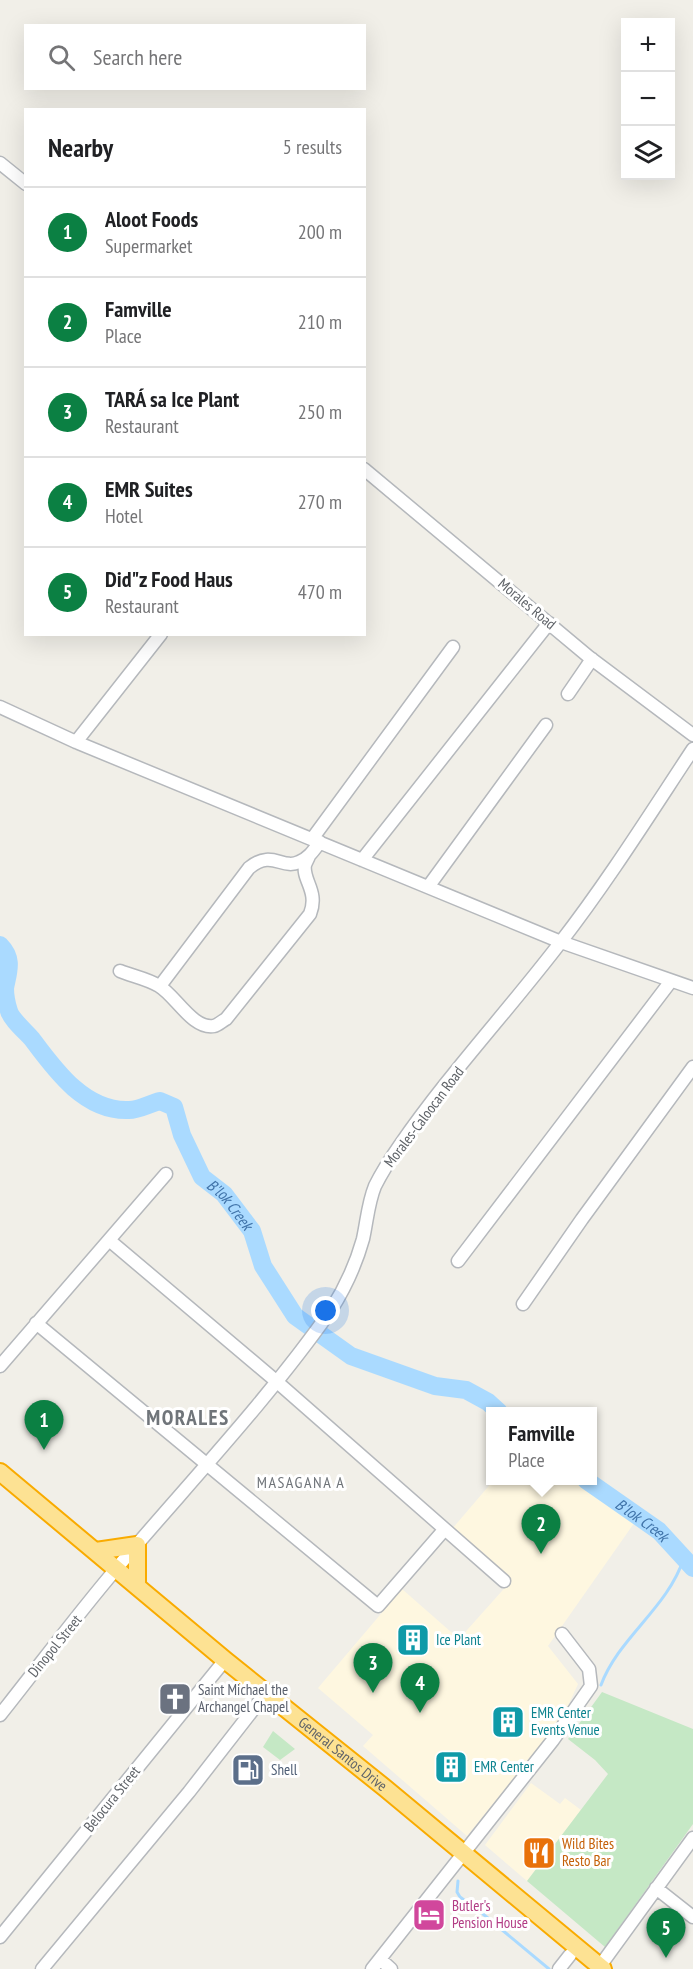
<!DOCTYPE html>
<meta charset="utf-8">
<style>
:root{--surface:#fff;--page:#f2f2f2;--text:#202124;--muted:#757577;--line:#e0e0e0;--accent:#0b8043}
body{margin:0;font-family:"PT Sans Narrow",sans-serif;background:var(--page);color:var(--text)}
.controls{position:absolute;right:18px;top:18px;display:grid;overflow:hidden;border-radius:0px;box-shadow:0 6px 24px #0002}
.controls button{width:54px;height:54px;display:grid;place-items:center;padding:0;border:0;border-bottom:2px solid var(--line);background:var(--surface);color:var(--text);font:30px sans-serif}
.you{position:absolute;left:326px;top:1311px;width:21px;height:21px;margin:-15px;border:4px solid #fff;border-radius:50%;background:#1a73e8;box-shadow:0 0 0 9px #1a73e833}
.badge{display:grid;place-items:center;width:39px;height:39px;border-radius:50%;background:var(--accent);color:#fff;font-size:20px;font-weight:700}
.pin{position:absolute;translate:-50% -50px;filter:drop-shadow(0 2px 3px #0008)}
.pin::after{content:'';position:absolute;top:32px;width:21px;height:18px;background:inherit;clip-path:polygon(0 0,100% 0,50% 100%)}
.popup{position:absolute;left:486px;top:1407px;width:111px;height:78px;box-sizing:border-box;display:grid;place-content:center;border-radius:0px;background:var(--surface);filter:drop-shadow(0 2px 4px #0005);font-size:20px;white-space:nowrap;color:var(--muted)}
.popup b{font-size:22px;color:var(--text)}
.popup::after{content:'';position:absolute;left:50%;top:100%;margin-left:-12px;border:12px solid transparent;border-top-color:var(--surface)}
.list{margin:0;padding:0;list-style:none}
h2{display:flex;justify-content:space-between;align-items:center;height:78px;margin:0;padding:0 24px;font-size:26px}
h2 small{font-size:20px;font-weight:400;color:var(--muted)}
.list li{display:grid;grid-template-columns:39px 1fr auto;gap:18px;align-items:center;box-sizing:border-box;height:90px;padding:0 24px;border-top:2px solid var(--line)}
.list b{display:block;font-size:22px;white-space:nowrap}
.list p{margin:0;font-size:20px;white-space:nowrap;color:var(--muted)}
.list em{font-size:20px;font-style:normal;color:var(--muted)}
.icon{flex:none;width:33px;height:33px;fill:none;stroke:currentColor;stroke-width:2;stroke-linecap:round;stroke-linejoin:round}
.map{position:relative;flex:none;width:693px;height:1969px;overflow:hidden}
.search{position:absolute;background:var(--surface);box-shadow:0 6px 24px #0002;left:24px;top:24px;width:342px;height:66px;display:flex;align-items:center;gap:15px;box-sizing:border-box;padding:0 21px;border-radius:0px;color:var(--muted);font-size:22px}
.panel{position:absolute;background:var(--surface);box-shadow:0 6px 24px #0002;left:24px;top:108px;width:342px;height:528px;border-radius:0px}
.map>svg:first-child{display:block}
.commercial{fill:#fef7e0}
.green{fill:#c5e8c5}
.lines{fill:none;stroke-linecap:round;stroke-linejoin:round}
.stream{stroke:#aadaff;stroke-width:3}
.river{stroke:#aadaff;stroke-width:18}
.minor-casing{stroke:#b5b8bc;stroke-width:15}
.highway-casing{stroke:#f9ab00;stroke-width:20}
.minor{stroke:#fff;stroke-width:12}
.highway{stroke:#fde293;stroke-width:16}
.labels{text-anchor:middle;stroke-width:6;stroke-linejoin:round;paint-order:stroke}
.street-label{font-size:15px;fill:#5f6368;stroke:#fff}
.culture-label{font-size:15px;fill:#0d838f;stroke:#fff;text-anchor:start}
.worship-label{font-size:15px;fill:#5b616d;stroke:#fff;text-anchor:start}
.service-label{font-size:15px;fill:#4e5e75;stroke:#fff;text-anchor:start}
.food-label{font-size:15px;fill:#c56008;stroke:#fff;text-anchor:start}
.hotel-label{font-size:15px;fill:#b23c85;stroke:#fff;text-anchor:start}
.water-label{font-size:16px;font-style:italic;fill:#4174aa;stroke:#fff}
.neighbourhood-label{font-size:16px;letter-spacing:1.5px;fill:#70757a;stroke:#fff}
.district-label{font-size:21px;font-weight:bold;letter-spacing:1.5px;fill:#70757a;stroke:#fff}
</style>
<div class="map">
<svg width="693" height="1969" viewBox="0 0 693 1969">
<rect width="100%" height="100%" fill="#f1efe8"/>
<!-- commercial -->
<path class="commercial" d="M 573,1480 L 590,1485 L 637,1519 L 548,1646 L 578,1684 L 562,1719 L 467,1836 L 363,1746 L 373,1735 L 318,1688 L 402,1589 L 459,1639 L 511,1581 L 452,1529 L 493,1481 Z
M 531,1783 L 560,1804 L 565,1798 L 581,1810 L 527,1881 L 485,1845 Z"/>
<!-- green -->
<path class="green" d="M 602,1692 L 693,1729 L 693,1824 L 605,1947 L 527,1881 L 608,1774 L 595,1760 L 568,1739 Z
M 273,1731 L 295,1749 L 280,1760 L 263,1747 Z"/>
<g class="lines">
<!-- stream -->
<path class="stream" d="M 601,1685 C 619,1637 667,1609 684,1558
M 458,1881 L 457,1892 L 460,1897 L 472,1906
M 483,1914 L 549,1969"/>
<!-- river -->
<g class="river">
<path id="s1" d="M 0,945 C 14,959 8,972 5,988 C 5,995 7,1005 9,1011 C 11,1019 26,1032 32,1039 C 55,1070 85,1112 129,1110 C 139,1110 151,1103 160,1101 L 174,1107 L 182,1135 L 202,1177 L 224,1194 L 252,1231 L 263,1266 L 295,1316 L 351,1356 L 435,1386 L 466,1390 L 488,1402 L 499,1412"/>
<path id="s2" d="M 586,1480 L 659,1531 L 693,1568"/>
</g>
<!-- minor casing -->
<g class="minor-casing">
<path id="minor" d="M 0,163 L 26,184
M 364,469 L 589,657 L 693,735
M 568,694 L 592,659
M 0,707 L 76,742 L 561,942 L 693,988
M 76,742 L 161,634
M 312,839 L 453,647
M 362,860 L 549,623
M 428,887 L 546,725
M 120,971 C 132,976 148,979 159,986 C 175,995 193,1030 214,1026 C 218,1025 222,1021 226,1019 L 310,914 C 319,891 302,880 305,865 C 306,862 308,859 309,856
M 160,986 L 249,868 C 272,849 282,870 299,862 C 309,858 314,850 320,842
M 109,1240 L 276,1381 L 504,1581
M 458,1261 L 671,981
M 523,1304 L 582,1219 L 693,1067
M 36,1323 L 378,1606 L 444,1530
M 0,1366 L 166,1174
M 0,1715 C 39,1666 76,1616 116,1569 C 188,1484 267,1401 331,1310 C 345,1288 356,1264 363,1239 C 367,1221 368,1203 375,1186 C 382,1172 391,1158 400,1145 C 449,1074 508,1011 560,943 C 608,881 650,814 693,749
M 656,1888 L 693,1917
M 0,1937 L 225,1660
M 380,1959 L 391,1969
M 600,1966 L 693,1838
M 42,1969 L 189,1792 L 259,1702
M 372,1969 L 553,1740 L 591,1686 L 589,1669 L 562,1634
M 559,1969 L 570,1955"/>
</g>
<!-- highway casing -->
<g class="highway-casing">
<g id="highway">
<path id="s3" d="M 0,1472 L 225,1660 L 385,1788 L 603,1969"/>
<path d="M 96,1551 L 137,1545 L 137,1586"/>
</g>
</g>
<!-- minor -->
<use href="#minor" class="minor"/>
<!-- highway -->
<use href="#highway" class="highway"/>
</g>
<!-- icons -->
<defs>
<g id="building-square" transform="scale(1.725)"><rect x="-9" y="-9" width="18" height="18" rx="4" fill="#0f9aa8" stroke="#fff"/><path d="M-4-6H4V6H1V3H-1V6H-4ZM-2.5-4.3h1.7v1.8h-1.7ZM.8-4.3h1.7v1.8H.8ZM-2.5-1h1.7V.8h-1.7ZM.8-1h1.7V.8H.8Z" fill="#fff"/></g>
<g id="church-square" transform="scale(1.725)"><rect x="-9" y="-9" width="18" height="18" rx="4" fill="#6b7280" stroke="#fff"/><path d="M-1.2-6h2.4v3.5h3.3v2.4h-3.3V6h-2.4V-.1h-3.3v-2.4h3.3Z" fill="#fff"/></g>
<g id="fuel-square" transform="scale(1.725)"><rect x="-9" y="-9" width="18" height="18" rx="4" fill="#5c6f8a" stroke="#fff"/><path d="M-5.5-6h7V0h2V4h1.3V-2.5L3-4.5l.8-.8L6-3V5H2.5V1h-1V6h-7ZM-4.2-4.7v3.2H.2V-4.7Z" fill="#fff"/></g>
<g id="restaurant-square" transform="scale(1.725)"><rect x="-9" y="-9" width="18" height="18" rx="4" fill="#e8710a" stroke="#fff"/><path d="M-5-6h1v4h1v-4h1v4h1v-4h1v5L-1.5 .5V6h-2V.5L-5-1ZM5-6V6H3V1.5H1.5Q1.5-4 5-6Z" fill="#fff"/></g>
<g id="hotel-square" transform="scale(1.725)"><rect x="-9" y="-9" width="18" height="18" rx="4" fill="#d1479c" stroke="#fff"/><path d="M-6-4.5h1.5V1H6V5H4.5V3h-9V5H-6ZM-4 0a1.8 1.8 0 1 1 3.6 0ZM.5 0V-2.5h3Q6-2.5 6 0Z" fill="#fff"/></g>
</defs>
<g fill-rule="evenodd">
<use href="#building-square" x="413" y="1640"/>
<use href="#church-square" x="175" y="1699"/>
<use href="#building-square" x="508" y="1722"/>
<use href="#building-square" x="451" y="1767"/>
<use href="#fuel-square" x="248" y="1770"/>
<use href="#restaurant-square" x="539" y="1853"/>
<use href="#hotel-square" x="429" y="1915"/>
</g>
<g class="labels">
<!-- street labels -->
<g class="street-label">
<text transform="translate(527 604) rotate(40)" y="5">Morales Road</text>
<text transform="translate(424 1117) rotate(-53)" y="5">Morales-Caloocan Road</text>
<text transform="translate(55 1646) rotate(-51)" y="5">Dinopol Street</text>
<text dy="5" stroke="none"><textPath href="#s3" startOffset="444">General Santos Drive</textPath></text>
<text transform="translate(112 1799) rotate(-51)" y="5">Belocura Street</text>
</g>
<!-- culture labels -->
<g class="culture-label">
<text x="436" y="1645">Ice Plant</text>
<text x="531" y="1718">EMR Center<tspan x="531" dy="17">Events Venue</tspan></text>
<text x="474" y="1772">EMR Center</text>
</g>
<!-- worship labels -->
<g class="worship-label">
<text x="198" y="1695">Saint Michael the<tspan x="198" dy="17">Archangel Chapel</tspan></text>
</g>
<!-- service labels -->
<g class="service-label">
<text x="271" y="1775">Shell</text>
</g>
<!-- food labels -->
<g class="food-label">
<text x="562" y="1849">Wild Bites<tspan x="562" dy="17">Resto Bar</tspan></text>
</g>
<!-- hotel labels -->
<g class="hotel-label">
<text x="452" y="1911">Butler's<tspan x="452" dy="17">Pension House</tspan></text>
</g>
<!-- water labels -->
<g class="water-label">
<text dy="6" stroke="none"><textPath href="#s1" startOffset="394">B'lok Creek</textPath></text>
<text dy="6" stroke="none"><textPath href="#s2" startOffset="69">B'lok Creek</textPath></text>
</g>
<!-- neighbourhood labels -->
<g class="neighbourhood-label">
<text x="301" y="1488">MASAGANA A</text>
</g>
<!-- district labels -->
<g class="district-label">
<text x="188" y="1425">MORALES</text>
</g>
</g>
</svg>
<div class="controls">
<button>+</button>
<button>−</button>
<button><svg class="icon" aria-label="layers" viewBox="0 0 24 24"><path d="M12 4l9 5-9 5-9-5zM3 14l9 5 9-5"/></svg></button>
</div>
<div class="you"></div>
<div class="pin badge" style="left:44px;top:1450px">1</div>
<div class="pin badge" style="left:541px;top:1554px">2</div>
<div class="popup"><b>Famville</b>Place</div>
<div class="pin badge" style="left:373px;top:1693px">3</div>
<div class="pin badge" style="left:420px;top:1713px">4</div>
<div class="pin badge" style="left:666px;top:1958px">5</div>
<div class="search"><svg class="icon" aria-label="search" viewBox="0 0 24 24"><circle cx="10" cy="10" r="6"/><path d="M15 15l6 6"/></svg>Search here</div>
<section class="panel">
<h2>Nearby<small>5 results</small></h2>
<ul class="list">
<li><span class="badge">1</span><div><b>Aloot Foods</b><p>Supermarket</p></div><em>200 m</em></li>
<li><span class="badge">2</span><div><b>Famville</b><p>Place</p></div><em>210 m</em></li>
<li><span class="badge">3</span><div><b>TARÁ sa Ice Plant</b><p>Restaurant</p></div><em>250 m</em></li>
<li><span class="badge">4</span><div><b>EMR Suites</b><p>Hotel</p></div><em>270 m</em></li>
<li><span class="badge">5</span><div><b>Did&quot;z Food Haus</b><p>Restaurant</p></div><em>470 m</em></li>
</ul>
</section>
</div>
